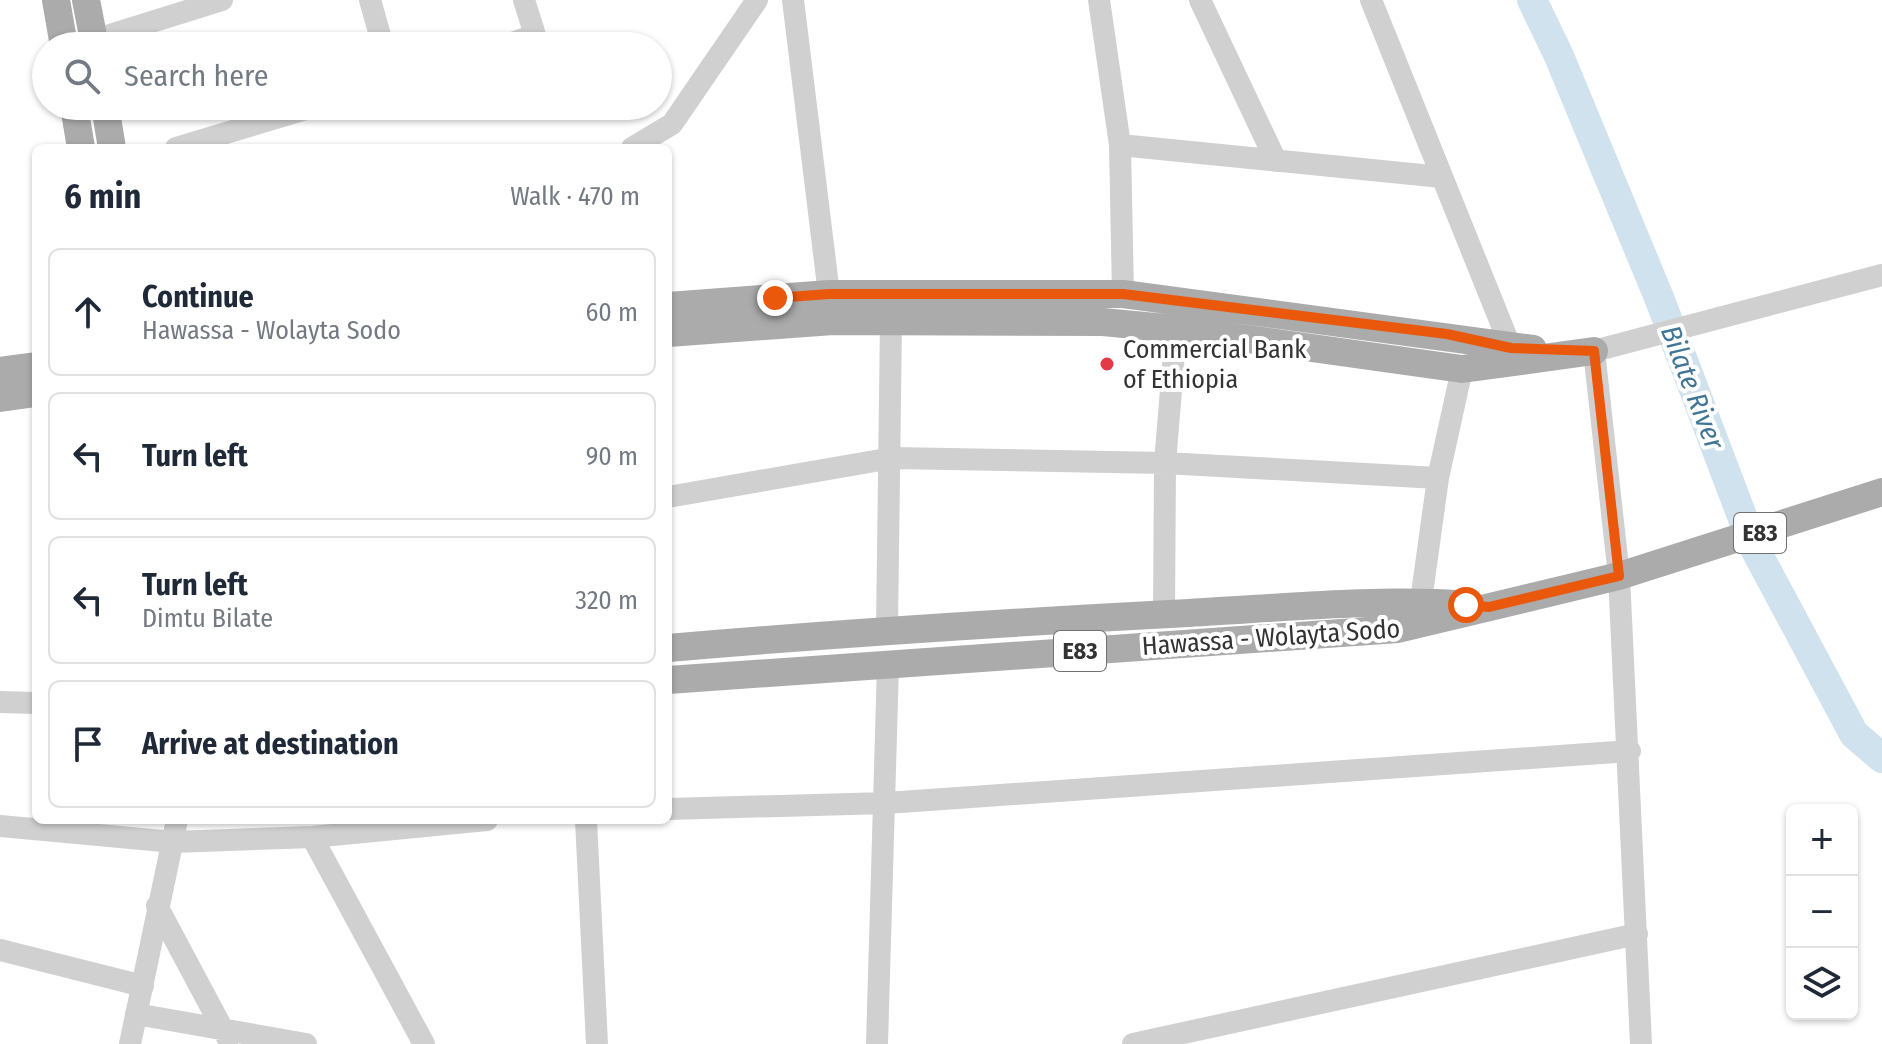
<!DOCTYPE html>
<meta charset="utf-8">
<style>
:root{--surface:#fff;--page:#f6f6f7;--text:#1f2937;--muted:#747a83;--line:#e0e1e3}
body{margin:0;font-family:"Fira Sans Condensed",sans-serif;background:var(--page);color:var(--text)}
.controls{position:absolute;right:24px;bottom:24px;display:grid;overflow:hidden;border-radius:12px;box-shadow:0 2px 6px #0004}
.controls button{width:72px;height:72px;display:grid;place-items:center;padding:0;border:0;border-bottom:2px solid var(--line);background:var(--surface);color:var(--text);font:40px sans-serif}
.stop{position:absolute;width:24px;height:24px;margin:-18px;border:6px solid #ea580c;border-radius:50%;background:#fff}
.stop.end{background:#ea580c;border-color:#fff;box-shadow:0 2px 8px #0008}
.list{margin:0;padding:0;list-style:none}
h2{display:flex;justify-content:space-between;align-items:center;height:104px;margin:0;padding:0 32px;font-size:34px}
h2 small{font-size:26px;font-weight:400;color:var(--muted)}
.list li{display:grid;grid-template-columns:52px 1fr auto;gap:24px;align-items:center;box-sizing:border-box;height:128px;margin:0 16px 16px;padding:0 16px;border:2px solid var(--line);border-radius:12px}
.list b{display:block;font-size:30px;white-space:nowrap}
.list p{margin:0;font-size:26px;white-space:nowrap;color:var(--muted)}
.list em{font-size:26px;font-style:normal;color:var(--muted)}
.icon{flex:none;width:44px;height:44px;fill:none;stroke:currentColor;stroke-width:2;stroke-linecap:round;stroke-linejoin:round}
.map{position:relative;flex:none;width:1882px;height:1044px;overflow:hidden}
.search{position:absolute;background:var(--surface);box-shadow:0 2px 6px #0004;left:32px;top:32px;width:640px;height:88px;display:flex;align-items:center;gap:20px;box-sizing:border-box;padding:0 28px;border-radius:44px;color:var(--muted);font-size:30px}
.panel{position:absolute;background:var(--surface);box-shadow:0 2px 6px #0004;left:32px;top:144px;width:640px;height:680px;border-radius:12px}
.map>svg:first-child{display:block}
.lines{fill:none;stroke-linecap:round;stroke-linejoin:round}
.river{stroke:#cfe2ee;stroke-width:30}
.minor{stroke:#d0d0d0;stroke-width:22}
.major{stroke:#ababab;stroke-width:28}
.route{stroke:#ea580c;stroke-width:10}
.poi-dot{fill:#e63946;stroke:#fff;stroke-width:3}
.labels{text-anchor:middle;stroke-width:8;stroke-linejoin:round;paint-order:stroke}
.shield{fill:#fff;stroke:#707070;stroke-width:2}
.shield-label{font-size:24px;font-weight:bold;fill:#333}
.poi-label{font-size:26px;fill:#333;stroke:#fff;text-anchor:start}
.street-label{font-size:26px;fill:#333;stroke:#fff}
.water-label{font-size:28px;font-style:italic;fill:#3f7597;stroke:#fff}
</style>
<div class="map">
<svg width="1882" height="1044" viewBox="0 0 1882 1044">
<rect width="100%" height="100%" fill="#fff"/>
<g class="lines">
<!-- river -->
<path class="river" d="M 1532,0 L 1559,56 L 1660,300 L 1753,545 L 1854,734 L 1882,758"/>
<!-- minor -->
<path class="minor" d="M 370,0 L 383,46
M 793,0 L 829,294
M 1099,0 L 1120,145 L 1123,294
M 1200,0 L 1276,161
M 1371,0 L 1511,348
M 94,40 L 222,0
M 503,46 L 535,35 L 524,0
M 1120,145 L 1442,177
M 176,148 L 316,106
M 632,148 L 672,124 L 757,0
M 668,497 L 892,458 L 1165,463 L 1438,478
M 1421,601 L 1438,478 L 1462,369
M 1164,614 L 1165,463 L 1176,329
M 887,629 L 891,321
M 0,702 L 36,703
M 668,809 L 886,803 L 1630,751
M 586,820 L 597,1044
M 0,826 L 174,842 L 312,837 L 487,820
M 312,837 L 424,1044
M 157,906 L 228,1039
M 0,950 L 143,986
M 136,1014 L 306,1044
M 130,1044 L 177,820
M 877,1044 L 888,665
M 1133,1044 L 1637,934
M 1641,1044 L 1619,576 L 1594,351 L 1882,275"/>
<!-- major -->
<path class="major" d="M 56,0 L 64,46
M 86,0 L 95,46
M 74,106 L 81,148
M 105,106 L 112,148
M 668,306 L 829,294 L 1123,294 L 1533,349
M 668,333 L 833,321 L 1103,322 L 1176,329 L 1462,369 L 1594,351
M 0,371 L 36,366
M 0,398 L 36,393
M 668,648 C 842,633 1015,622 1189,613 C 1282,608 1376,598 1468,605
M 668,680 L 1398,629 L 1619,576 L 1882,492"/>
</g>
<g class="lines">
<!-- route -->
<path class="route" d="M 775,298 L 829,294 L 1123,294 L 1447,334 L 1511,348 L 1594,351 L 1619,576 L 1489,607 L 1466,605"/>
</g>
<!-- markers -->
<circle class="poi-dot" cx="1107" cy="364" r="8"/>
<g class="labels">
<!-- shield labels -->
<g class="shield">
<rect x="1734" y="513" width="52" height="40" rx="6"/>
<rect x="1054" y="631" width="52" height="40" rx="6"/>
</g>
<g class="shield-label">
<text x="1760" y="541">E83</text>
<text x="1080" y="659">E83</text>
</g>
<!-- poi labels -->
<g class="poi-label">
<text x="1123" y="358">Commercial Bank<tspan x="1123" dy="30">of Ethiopia</tspan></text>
</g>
<!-- street labels -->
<g class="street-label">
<text transform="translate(1271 637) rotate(-4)" y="9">Hawassa - Wolayta Sodo</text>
</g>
<!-- water labels -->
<g class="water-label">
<text transform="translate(1693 387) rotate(69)" y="10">Bilate River</text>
</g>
</g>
</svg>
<div class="controls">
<button>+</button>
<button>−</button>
<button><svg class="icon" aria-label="layers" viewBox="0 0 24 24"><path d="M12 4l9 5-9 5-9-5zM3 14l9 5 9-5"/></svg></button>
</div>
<div class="stop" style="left:1466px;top:605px"></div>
<div class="stop end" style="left:775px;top:298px"></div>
<div class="search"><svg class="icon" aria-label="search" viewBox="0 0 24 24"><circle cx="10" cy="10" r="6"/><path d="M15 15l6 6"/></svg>Search here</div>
<section class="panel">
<h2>6 min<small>Walk · 470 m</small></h2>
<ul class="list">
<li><svg class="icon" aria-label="ahead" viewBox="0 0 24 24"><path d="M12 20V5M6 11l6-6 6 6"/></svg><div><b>Continue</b><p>Hawassa - Wolayta Sodo</p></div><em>60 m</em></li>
<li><svg class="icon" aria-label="left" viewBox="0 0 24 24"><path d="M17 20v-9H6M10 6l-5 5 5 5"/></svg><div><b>Turn left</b></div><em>90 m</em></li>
<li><svg class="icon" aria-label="left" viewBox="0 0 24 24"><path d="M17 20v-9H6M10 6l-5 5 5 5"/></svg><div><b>Turn left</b><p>Dimtu Bilate</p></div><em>320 m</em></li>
<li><svg class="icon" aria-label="arrive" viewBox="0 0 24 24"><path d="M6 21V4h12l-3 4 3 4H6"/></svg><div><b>Arrive at destination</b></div></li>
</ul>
</section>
</div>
